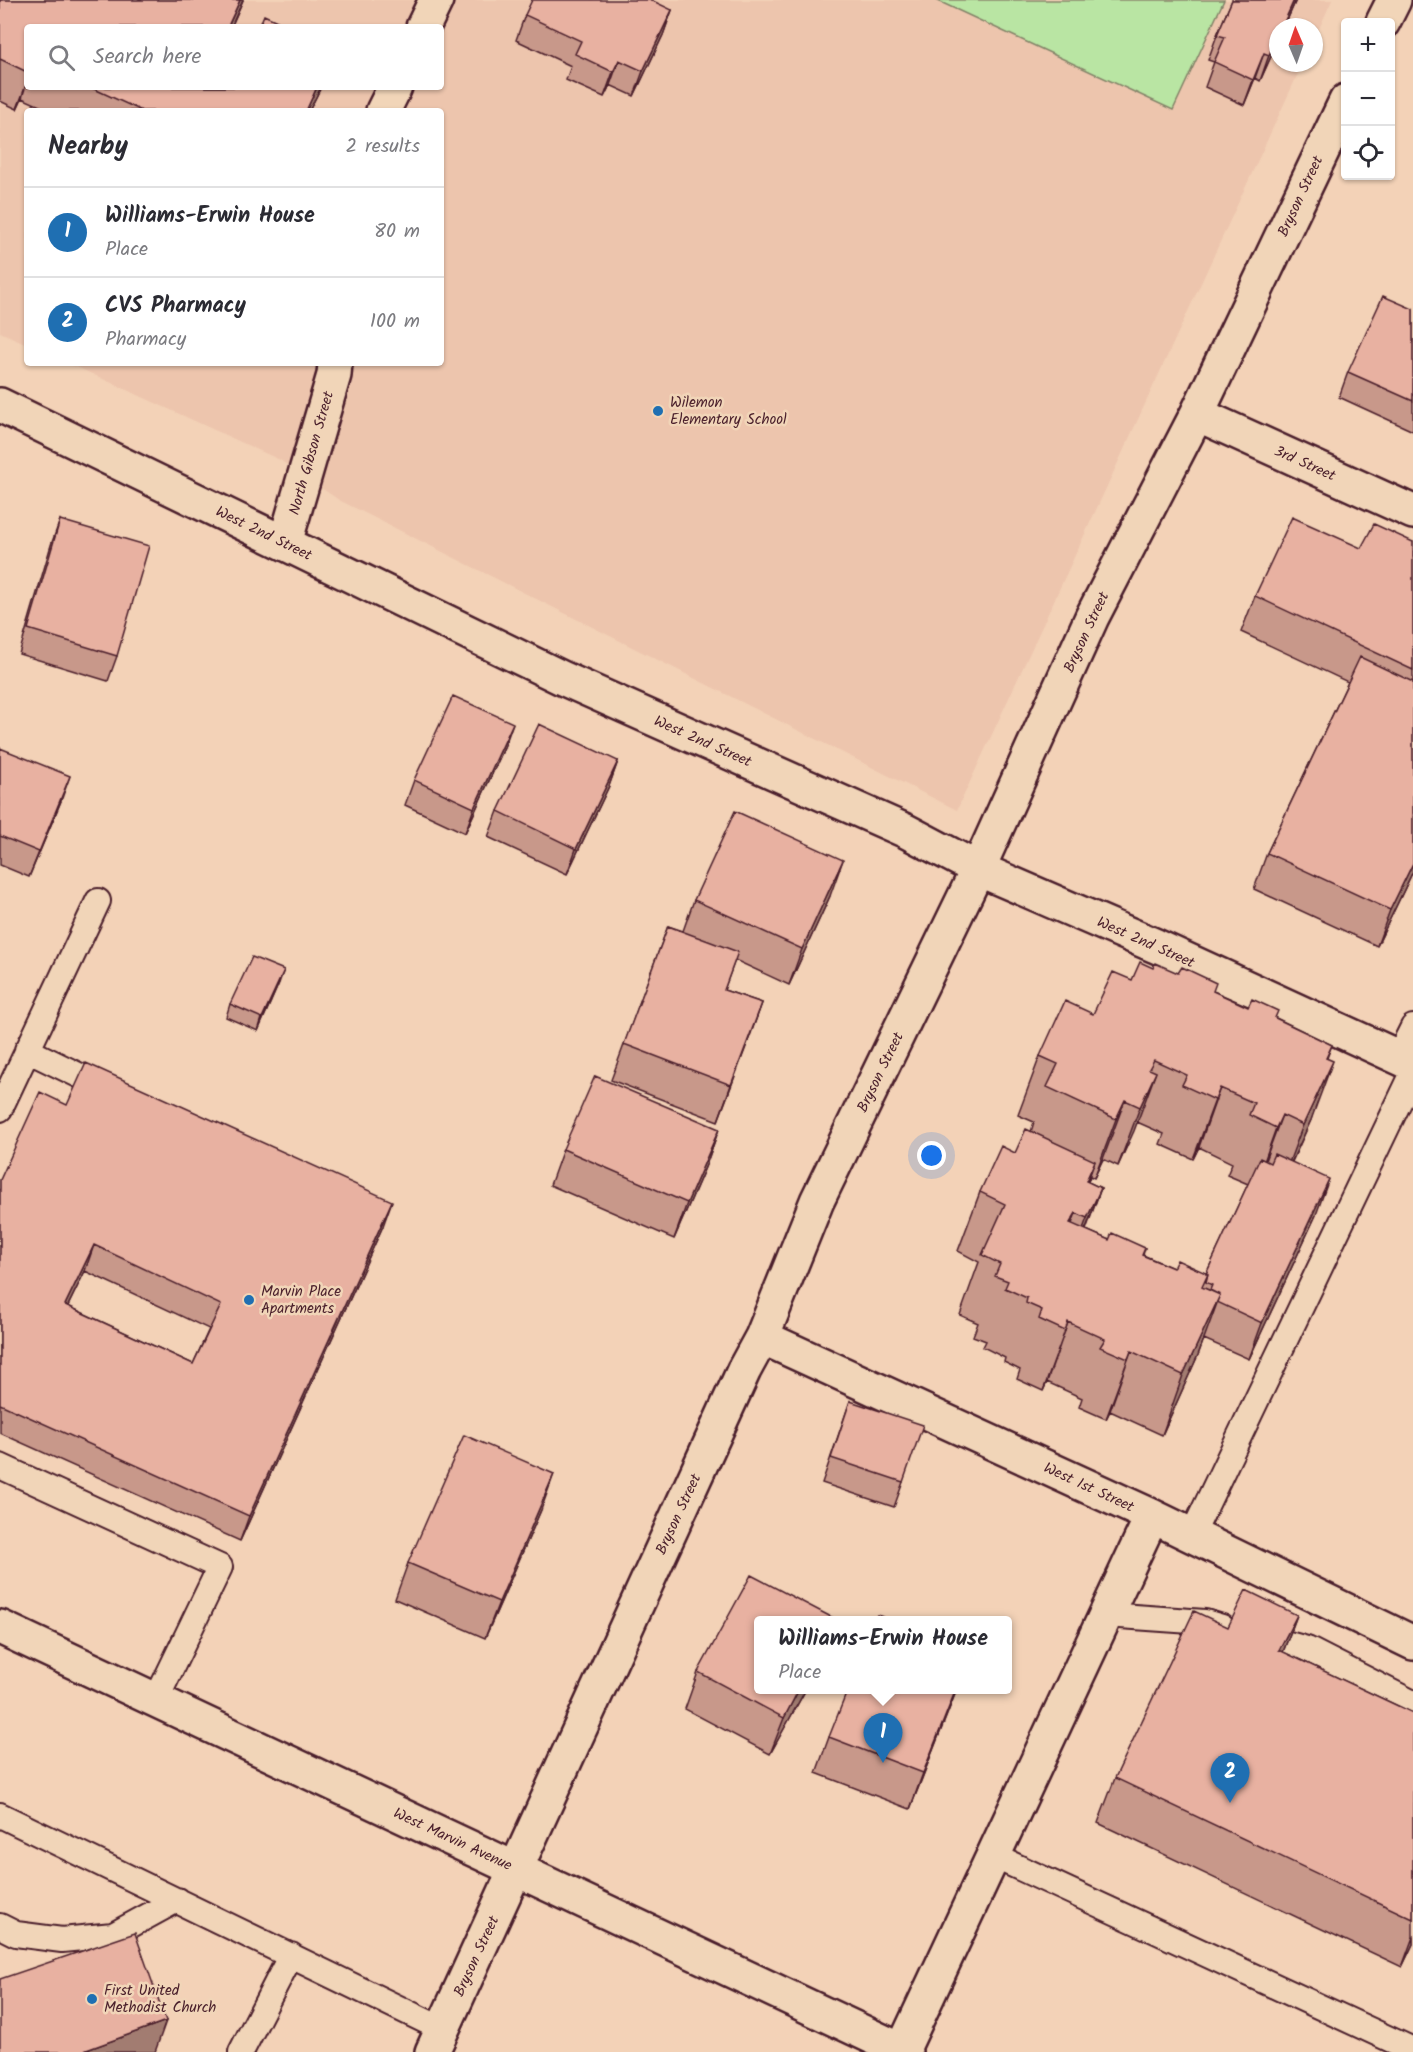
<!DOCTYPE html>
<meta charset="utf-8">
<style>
:root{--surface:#fff;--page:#f2f2f3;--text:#2b2b33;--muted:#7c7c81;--line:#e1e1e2;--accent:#1f6fb2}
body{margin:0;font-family:Kalam,sans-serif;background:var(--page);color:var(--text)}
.controls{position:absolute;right:18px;top:18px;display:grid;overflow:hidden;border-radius:6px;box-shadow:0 2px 4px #0004}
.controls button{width:54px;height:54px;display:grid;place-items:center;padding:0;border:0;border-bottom:2px solid var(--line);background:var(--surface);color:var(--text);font:30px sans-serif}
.compass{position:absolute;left:1269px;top:18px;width:54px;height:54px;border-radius:50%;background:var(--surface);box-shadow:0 2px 4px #0004;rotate:358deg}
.you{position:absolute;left:932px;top:1156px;width:21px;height:21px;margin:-15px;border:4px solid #fff;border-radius:50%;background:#1a73e8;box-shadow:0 0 0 9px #1a73e833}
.badge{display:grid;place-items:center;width:39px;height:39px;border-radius:50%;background:var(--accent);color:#fff;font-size:20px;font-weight:700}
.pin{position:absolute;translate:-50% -50px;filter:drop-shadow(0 2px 3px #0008)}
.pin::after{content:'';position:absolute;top:32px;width:21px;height:18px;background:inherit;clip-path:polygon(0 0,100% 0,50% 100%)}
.popup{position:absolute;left:754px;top:1616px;width:258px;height:78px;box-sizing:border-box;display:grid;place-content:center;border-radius:6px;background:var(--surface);filter:drop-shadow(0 2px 4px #0005);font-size:20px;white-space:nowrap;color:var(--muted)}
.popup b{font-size:22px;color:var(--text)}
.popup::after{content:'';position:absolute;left:50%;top:100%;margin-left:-12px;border:12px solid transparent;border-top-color:var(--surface)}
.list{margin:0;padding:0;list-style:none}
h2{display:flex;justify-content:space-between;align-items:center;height:78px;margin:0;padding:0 24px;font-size:26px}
h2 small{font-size:20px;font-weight:400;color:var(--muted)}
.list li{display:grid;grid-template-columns:39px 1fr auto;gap:18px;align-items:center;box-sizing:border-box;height:90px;padding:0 24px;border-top:2px solid var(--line)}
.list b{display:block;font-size:22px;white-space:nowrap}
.list p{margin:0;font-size:20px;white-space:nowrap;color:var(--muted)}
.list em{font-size:20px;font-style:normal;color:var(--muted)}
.icon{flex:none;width:33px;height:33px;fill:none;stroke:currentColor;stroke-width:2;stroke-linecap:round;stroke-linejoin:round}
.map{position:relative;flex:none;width:1413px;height:2052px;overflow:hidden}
.search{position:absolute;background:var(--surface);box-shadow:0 2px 4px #0004;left:24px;top:24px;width:420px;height:66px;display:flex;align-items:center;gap:15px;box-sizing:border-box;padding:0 21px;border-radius:6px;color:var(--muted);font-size:22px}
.panel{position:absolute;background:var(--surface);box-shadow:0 2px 4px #0004;left:24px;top:108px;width:420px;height:258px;border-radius:6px}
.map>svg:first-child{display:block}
.built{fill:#edc5ad;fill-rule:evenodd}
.green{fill:#b9e5a3;stroke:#828267;stroke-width:1.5}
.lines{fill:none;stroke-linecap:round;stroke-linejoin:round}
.lane-casing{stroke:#4a1f2b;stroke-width:28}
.street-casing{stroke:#4a1f2b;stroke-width:38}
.secondary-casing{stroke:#4a1f2b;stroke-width:38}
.lane{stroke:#f1d5b8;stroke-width:24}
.street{stroke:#f1d5b8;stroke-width:33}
.secondary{stroke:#f1d5b8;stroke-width:33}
.wall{fill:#c8988a;stroke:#4a1f2b;stroke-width:1.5;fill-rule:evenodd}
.shaded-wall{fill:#a27c71;stroke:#4a1f2b;stroke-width:1.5}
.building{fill:#e8b1a1;stroke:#4a1f2b;stroke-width:1.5;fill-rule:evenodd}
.poi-dot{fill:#1f6fb2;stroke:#f1d5b8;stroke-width:2}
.labels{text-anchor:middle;stroke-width:5;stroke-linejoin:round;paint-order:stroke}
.street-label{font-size:15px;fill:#4a1f2b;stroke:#f1d5b8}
.poi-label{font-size:15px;fill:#4a1f2b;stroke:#f1d5b8;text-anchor:start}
</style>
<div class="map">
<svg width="1413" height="2052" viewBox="0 0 1413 2052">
<rect width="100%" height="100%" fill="#f3d2b7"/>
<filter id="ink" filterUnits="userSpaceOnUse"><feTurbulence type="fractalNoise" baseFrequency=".0167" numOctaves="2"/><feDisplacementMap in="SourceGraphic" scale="12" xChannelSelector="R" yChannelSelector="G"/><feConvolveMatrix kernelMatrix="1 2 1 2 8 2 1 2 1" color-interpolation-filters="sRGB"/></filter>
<g filter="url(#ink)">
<!-- built -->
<path class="built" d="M 0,0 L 1332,0 L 1314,40 L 1314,27 L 1278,27 L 1278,63 L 1303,63 L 957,810 L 339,500 L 280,460 L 68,363 L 441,363 L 441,111 L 27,111 L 27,344 L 0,332 ZM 27,27 L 441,27 L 441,87 L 27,87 Z"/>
<!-- green -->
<path class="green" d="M 936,0 L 1224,0 L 1173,110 Z"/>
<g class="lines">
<!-- lane casing -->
<g class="lane-casing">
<path id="lane" d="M 27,1050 L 109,1090
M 1398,1057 L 1413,1027
M 0,1109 L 98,901
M 0,1466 L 220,1567 L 156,1700
M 1192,1535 L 1413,1073
M 1106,1615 L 1205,1622 L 1222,1627
M 1256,1635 L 1307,1649 L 1413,1703
M 0,1815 L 442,2029
M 994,1856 L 1413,2050
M 0,1926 L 16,1934 L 62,1940 L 113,1935 L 177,1900
M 241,2052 L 291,1955"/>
</g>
<!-- street casing -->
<g class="street-casing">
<path id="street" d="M 1383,22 L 1394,0
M 423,27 L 436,0
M 383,111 L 395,87
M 0,405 L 562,678 L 906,831 L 978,869 L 1156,946 L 1413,1064
M 1197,414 L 1413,512
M 285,543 L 334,375 L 335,363
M 762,1337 L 1152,1516 L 1413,1643
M 902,2051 L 1152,1516
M 432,2052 L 744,1370 L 762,1337 L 817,1201 L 978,869 L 1092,617 L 1197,414 L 1346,101"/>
</g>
<!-- secondary casing -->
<g class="secondary-casing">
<path id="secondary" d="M 0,1627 L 905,2052"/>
</g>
<!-- lane -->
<use href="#lane" class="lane"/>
<!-- street -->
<use href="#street" class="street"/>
<!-- secondary -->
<use href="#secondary" class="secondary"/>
</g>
<!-- wall -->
<path class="wall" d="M 0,0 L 243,0 L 232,25 L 27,27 L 27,87 L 321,87 L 309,111 L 51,111 L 22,98 L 17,109 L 0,101 Z
M 1232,0 L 1296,0 L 1260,81 L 1255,78 L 1244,105 L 1205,87 L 1214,62 L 1208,60 L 1217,35 Z
M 672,10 L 663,35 L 634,96 L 610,85 L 604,97 L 566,80 L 571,66 L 516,40 L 525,15 Z
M 1413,309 L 1413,431 L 1339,397 L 1348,372 Z
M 60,520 L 117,656 L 108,681 L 19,654 L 51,545 Z
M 1413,542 L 1413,871 L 1377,946 L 1254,889 L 1267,853 L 1348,682 L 1241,632 L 1255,596 L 1361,548 Z
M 0,748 L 61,801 L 29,877 L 0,865 Z
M 504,748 L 465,833 L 405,805 L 414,780 Z
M 618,761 L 609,786 L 567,874 L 488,837 L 498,811 Z
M 830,896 L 789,985 L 735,960 L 724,990 L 762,1003 L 718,1121 L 611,1080 L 668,926 L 683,931 L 694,900 Z
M 1153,968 L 1213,991 L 1276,1018 L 1332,1045 L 1327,1058 L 1311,1120 L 1292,1162 L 1316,1215 L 1249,1359 L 1204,1339 L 1198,1355 L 1162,1435 L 1110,1411 L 1106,1419 L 1079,1407 L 1082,1398 L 1047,1382 L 1043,1391 L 1017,1379 L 1020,1370 L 1004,1362 L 1005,1358 L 983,1347 L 986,1341 L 973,1336 L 978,1323 L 960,1315 L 979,1262 L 958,1251 L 980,1192 L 1015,1153 L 1031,1132 L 1034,1122 L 1018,1115 L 1040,1056 L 1093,1014 L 1132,980 ZM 1137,1122 L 1164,1134 L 1160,1144 L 1193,1159 L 1199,1147 L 1232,1163 L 1227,1175 L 1248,1184 L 1206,1274 L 1173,1268 L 1143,1255 L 1145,1248 L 1109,1240 L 1086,1230 L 1101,1188 L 1088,1182 L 1090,1176 L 1094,1178 L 1103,1159 L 1118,1166 Z
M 279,983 L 258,1031 L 226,1017 L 230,1004 Z
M 67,1105 L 383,1226 L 240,1541 L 0,1433 L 0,1180 ZM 85,1271 L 209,1329 L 193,1364 L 68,1306 Z
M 719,1129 L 706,1165 L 674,1239 L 550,1185 L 563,1149 Z
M 850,1401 L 903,1482 L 894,1507 L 822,1483 Z
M 541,1510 L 485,1638 L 395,1599 L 408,1563 Z
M 1297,1615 L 1283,1652 L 1413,1713 L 1413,1944 L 1402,1967 L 1098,1823 L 1115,1778 L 1228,1627 Z
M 698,1672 L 806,1689 L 770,1754 L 685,1709 Z
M 957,1689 L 910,1809 L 816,1773 L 829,1737 Z"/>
<!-- shaded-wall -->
<path class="shaded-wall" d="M 240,0 L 243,0 L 231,27 L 228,27 Z
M 1294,0 L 1296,0 L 1284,27 L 1282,27 Z
M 672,10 L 663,35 L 634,96 L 643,71 Z
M 1278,36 L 1278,41 L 1260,81 L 1269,55 Z
M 1264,53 L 1255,78 L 1244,105 L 1253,80 Z
M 619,60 L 610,85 L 604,97 L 613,72 Z
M 27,82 L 22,98 L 17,109 Z
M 317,87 L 321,87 L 309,111 L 306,111 Z
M 513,723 L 504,748 L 465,833 L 474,808 Z
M 618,761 L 609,786 L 567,874 L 576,849 Z
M 70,776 L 61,801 L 29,877 L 39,852 Z
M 843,860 L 830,896 L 789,985 L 802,949 Z
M 1413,863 L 1413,871 L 1377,946 L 1390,910 Z
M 284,970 L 279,983 L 258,1031 L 262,1018 Z
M 762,1003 L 749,1039 L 718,1121 L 731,1085 Z
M 1333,1061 L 1311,1120 L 1281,1184 L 1303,1125 Z
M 1156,1072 L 1134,1131 L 1118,1166 L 1140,1107 Z
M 1220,1088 L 1199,1147 L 1193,1159 L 1215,1100 Z
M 1125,1100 L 1103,1159 L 1094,1178 L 1116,1119 Z
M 1282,1115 L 1260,1174 L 1255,1187 L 1276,1128 Z
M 719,1129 L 706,1165 L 674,1239 L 687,1203 Z
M 1095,1161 L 1054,1273 L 1049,1282 L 1086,1181 Z
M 1329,1179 L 1316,1215 L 1249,1359 L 1262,1323 Z
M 1101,1188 L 1079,1247 L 1065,1278 L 1087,1218 Z
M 392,1201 L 383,1226 L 240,1541 L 249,1516 Z
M 94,1245 L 85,1271 L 56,1330 L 65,1305 Z
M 1220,1295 L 1198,1355 L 1162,1435 L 1183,1375 Z
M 1068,1322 L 1047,1382 L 1043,1391 L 1065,1331 Z
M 1131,1351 L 1110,1411 L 1106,1419 L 1128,1359 Z
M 554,1474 L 541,1510 L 485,1638 L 499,1602 Z
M 1297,1615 L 1280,1660 L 1279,1650 Z
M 799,1689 L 806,1689 L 770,1754 L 784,1718 Z
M 956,1689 L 957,1689 L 910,1809 L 923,1773 Z
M 1413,1937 L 1413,1944 L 1402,1967 Z
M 166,2021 L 155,2052 L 81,2052 Z"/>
<!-- building -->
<path class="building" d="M 0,0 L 240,0 L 229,24 L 235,27 L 27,27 L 27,72 L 0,59 Z
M 532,0 L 651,0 L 672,10 L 643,71 L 619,60 L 613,72 L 575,54 L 581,41 L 525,15 Z
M 1232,0 L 1294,0 L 1282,27 L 1278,27 L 1278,36 L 1269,55 L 1264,53 L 1253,80 L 1214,62 L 1225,37 L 1217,35 Z
M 264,15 L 290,27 L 259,27 Z
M 90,87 L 317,87 L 306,111 L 142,111 Z
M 1383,296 L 1413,309 L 1413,401 L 1348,372 Z
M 1292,517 L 1361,548 L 1374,524 L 1413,542 L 1413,670 L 1255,596 Z
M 60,520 L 149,546 L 117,656 L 28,629 Z
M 1360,657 L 1413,682 L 1413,863 L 1390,910 L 1267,853 Z
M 453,696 L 513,723 L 474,808 L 414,780 Z
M 539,724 L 618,761 L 576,849 L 498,811 Z
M 0,748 L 70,776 L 39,852 L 0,836 Z
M 735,811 L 843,860 L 802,949 L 694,900 Z
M 668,926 L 738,952 L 724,990 L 762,1003 L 731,1085 L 624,1044 Z
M 252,957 L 284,970 L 262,1018 L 230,1004 Z
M 1140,962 L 1153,968 L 1155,963 L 1178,973 L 1182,967 L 1216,983 L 1213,991 L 1248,1007 L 1252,999 L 1278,1011 L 1275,1018 L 1332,1045 L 1326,1058 L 1333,1061 L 1303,1125 L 1282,1115 L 1276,1128 L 1249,1115 L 1254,1103 L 1220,1088 L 1215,1100 L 1182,1085 L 1187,1075 L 1154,1060 L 1149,1069 L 1156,1072 L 1140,1107 L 1125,1100 L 1116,1119 L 1047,1087 L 1058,1064 L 1040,1056 L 1065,1001 L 1093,1014 L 1113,972 L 1132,980 Z
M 86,1063 L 392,1201 L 249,1516 L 0,1404 L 0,1180 L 40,1092 L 67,1105 ZM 94,1245 L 221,1305 L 193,1364 L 65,1305 Z
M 595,1076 L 719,1129 L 687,1203 L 563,1149 Z
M 1026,1129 L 1095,1161 L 1086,1181 L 1101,1188 L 1087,1218 L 1076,1213 L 1070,1223 L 1109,1240 L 1112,1233 L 1145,1248 L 1142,1255 L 1173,1268 L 1177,1260 L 1208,1274 L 1202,1287 L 1220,1295 L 1183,1375 L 1131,1351 L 1128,1359 L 1100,1347 L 1105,1339 L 1068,1322 L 1065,1331 L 1039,1319 L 1042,1310 L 1026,1303 L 1027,1298 L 1005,1288 L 1008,1281 L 995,1276 L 1000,1264 L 982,1255 L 1005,1204 L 980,1192 L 1001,1146 L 1015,1153 Z
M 1274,1154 L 1329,1179 L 1262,1323 L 1217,1302 L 1220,1295 L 1210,1290 L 1212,1285 L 1206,1282 L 1208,1274 L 1206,1274 L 1260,1158 L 1270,1163 Z
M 850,1401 L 923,1425 L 903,1482 L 831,1458 Z
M 464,1435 L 554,1474 L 499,1602 L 408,1563 Z
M 751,1575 L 837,1620 L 759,1620 L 759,1689 L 799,1689 L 784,1718 L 698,1672 Z
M 1246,1590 L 1297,1615 L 1279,1650 L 1413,1713 L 1413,1919 L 1115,1778 L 1194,1611 L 1228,1627 Z
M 877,1615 L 891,1620 L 874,1620 Z
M 848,1689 L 956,1689 L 923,1773 L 829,1737 Z
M 135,1933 L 166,2021 L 81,2052 L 0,2052 L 0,1979 Z"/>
</g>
<!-- markers -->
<g class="poi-dot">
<circle cx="658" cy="411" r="6"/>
<circle cx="249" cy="1300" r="6"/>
<circle cx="92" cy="1999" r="6"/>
</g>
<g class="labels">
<!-- street labels -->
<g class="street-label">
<text transform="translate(1300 196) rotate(-65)" y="5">Bryson Street</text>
<text transform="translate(311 453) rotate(-74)" y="5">North Gibson Street</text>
<text transform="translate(1305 463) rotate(24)" y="5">3rd Street</text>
<text transform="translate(264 533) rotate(26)" y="5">West 2nd Street</text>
<text transform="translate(1086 632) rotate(-65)" y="5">Bryson Street</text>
<text transform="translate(703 741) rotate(24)" y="5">West 2nd Street</text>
<text transform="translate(1146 942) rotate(24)" y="5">West 2nd Street</text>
<text transform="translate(880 1072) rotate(-64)" y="5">Bryson Street</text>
<text transform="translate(1089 1487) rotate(25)" y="5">West 1st Street</text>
<text transform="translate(678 1514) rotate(-65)" y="5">Bryson Street</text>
<text transform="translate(453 1839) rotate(25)" y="5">West Marvin Avenue</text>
<text transform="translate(476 1956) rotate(-65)" y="5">Bryson Street</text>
</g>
<!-- poi labels -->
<g class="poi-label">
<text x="670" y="407">Wilemon<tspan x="670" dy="17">Elementary School</tspan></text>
<text x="261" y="1296">Marvin Place<tspan x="261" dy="17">Apartments</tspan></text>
<text x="104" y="1995">First United<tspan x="104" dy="17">Methodist Church</tspan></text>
</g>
</g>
</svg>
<div class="controls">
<button>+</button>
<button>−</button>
<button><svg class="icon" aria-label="locate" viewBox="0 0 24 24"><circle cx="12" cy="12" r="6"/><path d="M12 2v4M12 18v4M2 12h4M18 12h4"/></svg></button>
</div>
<svg class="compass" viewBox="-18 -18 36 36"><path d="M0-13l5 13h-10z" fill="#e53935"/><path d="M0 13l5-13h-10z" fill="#7c7c81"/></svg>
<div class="you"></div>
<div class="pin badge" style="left:883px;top:1763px">1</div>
<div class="popup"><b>Williams-Erwin House</b>Place</div>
<div class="pin badge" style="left:1230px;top:1803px">2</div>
<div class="search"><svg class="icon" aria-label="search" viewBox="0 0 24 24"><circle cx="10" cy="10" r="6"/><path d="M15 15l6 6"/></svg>Search here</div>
<section class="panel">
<h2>Nearby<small>2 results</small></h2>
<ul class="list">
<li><span class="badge">1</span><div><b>Williams-Erwin House</b><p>Place</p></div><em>80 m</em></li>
<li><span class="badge">2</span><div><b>CVS Pharmacy</b><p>Pharmacy</p></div><em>100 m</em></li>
</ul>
</section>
</div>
